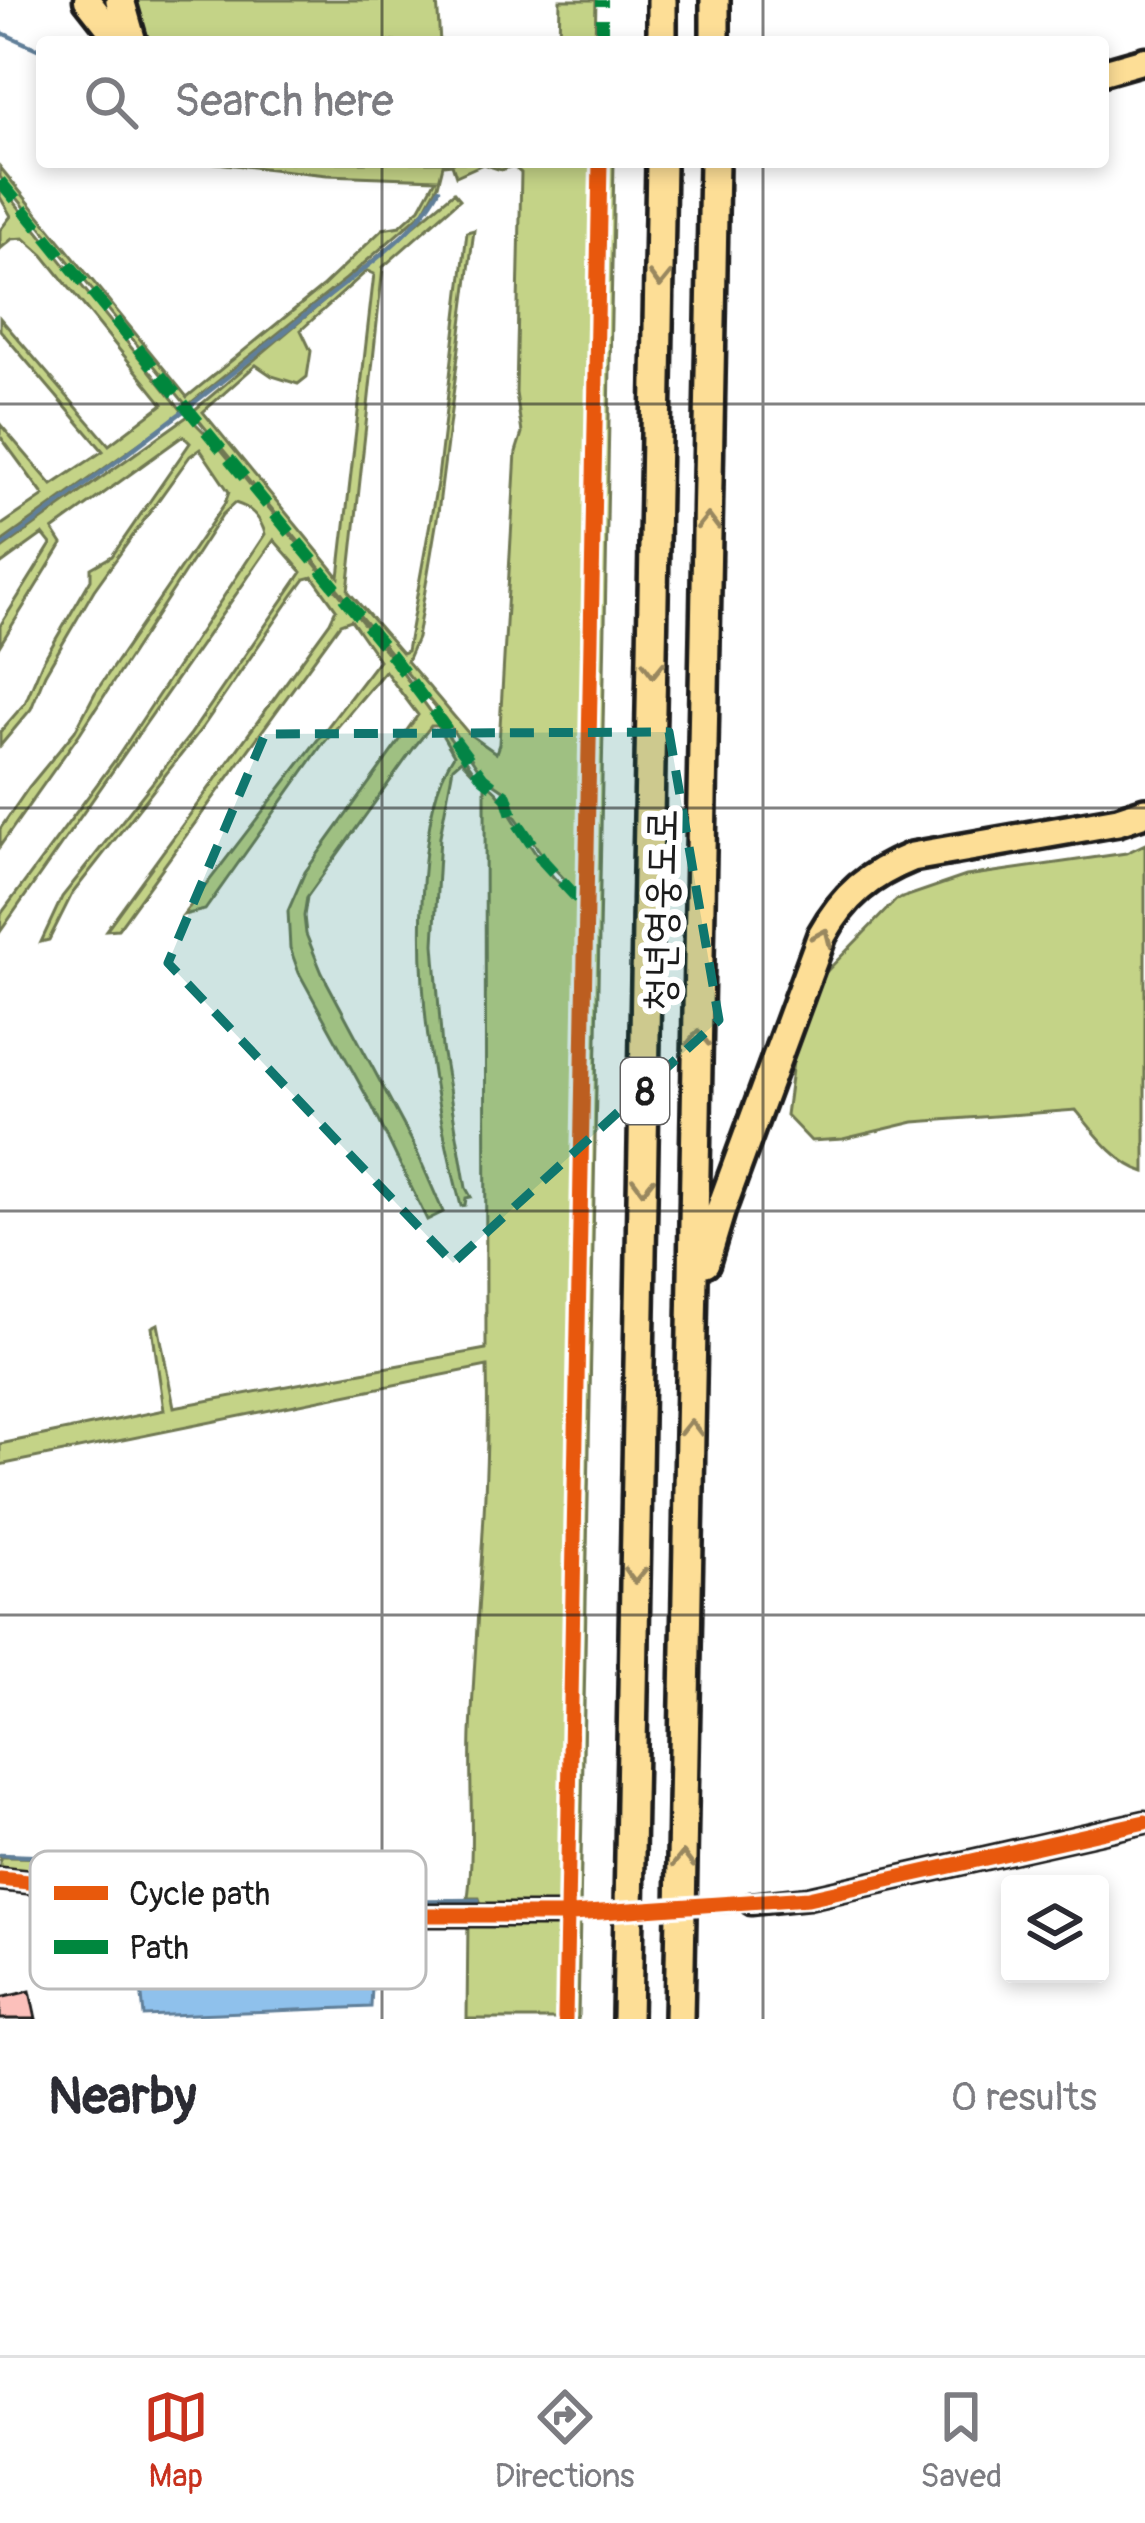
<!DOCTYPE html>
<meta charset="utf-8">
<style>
:root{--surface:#fff;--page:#f7f7f7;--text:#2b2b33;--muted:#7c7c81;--line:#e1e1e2;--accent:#c8321e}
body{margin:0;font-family:Pangolin,"Poor Story",sans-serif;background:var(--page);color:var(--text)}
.controls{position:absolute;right:36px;bottom:36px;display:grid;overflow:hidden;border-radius:12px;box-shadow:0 6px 18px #0003}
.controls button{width:108px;height:108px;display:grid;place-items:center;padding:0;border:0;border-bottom:3px solid var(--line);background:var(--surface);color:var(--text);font:60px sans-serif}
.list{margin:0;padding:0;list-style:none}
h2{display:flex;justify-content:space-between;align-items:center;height:156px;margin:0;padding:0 48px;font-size:51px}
h2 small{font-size:39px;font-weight:400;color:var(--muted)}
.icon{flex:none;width:66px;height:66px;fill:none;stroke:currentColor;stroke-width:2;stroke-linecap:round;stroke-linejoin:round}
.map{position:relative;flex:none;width:1145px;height:2019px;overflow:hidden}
.search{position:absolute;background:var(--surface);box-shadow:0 6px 18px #0003;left:36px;right:36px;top:36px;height:132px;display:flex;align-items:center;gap:30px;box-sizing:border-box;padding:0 42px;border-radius:12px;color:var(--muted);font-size:45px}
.sheet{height:336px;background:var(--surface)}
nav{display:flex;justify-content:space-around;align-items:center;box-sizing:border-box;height:168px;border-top:3px solid var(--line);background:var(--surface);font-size:33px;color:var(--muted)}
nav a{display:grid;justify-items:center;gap:6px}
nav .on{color:var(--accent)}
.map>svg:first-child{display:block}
.green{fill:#c4d387;stroke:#707852;stroke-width:3;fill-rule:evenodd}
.water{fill:#8fc1ec;stroke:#617f99;stroke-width:3}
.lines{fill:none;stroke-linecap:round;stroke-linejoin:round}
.stream{stroke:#617f99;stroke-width:4.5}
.building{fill:#fcc0bb;stroke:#1c1c1c;stroke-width:3}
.minor-tunnel{stroke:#ddd;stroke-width:18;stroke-dasharray:18 9;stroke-linecap:butt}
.minor-casing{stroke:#1c1c1c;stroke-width:27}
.major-casing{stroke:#1c1c1c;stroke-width:33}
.highway-casing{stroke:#1c1c1c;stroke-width:36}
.minor{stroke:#fff;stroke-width:18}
.major{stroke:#fdde96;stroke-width:24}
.highway{stroke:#fdde96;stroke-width:27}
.quiet{stroke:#00873e;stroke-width:12;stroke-dasharray:24 12;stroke-linecap:butt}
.cycleway-casing{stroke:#fff;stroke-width:22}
.cycleway{stroke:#e8590c;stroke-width:15}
.oneway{stroke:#98875f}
.marked{fill:#0f766e;fill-opacity:0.2;stroke:#0f766e;stroke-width:9;stroke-dasharray:24 15;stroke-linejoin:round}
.grid{fill:none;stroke:#1c1c1c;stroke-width:3;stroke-opacity:0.55}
.labels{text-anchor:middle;stroke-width:12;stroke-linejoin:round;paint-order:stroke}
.shield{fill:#fff;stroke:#606060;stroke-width:3}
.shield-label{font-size:39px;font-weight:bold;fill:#1c1c1c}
.street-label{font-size:42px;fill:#1c1c1c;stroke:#fff}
.key{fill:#fff;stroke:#bbb;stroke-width:3}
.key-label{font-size:33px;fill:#1c1c1c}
</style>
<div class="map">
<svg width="1145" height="2019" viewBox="0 0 1145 2019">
<rect width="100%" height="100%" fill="#fff"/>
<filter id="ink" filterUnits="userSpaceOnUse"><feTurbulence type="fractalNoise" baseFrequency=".00833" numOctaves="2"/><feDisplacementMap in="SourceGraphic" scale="24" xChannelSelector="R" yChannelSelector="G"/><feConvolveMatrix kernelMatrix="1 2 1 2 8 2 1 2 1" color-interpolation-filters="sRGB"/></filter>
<g filter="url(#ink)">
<!-- green -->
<path class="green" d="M 128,0 L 437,0 L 440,42 L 142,42 Z
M 560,0 L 596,0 L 595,42 L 559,42 Z
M 207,162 L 593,162 L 582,897 L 545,859 L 513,813 L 508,793 L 483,776 L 445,719 L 192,412 L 454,192 L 460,199 L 383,267 L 348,591 L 402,653 L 407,651 L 438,478 L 467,232 L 474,230 L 438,513 L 417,638 L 407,661 L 469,734 L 496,753 L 499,744 L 516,452 L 522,433 L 516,393 L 521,173 L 513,166 L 501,170 L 483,164 L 456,176 L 452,164 L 443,165 L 438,185 L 424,211 L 346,279 L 187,406 L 0,177 L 0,167 L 187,397 L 322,287 L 383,229 L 400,226 L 420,208 L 436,179 L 327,175 ZM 367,271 L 374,274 L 339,577 L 203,412 L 256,365 L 272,376 L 298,384 L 307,377 L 311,351 L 301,330 Z
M 606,162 L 614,162 L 580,1914 L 578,2019 L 569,2019 Z
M 0,184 L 183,412 L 0,543 L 0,526 L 44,496 L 0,436 L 0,424 L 52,485 L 103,451 L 0,330 L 0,318 L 109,445 L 163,404 L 43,255 L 24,238 L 12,239 L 0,249 L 0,230 L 11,216 L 0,197 Z
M 188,416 L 219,447 L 394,661 L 481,781 L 461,760 L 453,767 L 440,836 L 434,944 L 442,1048 L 466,1188 L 471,1197 L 466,1198 L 465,1205 L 461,1206 C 432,1093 413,977 425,860 C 429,824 434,785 454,755 L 437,726 L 431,726 L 416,745 L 307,897 L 304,916 L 306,934 L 322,973 L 412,1141 L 443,1212 L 427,1220 L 373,1108 L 299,973 L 290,948 L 288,911 L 305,872 L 418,715 L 385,671 L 322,745 L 205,910 L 183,915 L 379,660 L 351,620 L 340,624 L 118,929 L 106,930 L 330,622 L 336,609 L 313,577 L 305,579 L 294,594 L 202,728 L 72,894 L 49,940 L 41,942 L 62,897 L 190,735 L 302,572 L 274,540 L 0,932 L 1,914 L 118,756 L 265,534 C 261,518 250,507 235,503 L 222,515 L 80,733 L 0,846 L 0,829 L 29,787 L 75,731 L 95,693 L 225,503 L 229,492 L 200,449 L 190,456 L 94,590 L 45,674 L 31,709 L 0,746 L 0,732 L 25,703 L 42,663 L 91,579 L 91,568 L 112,556 L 190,443 L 183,436 L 53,530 L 62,544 L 0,645 L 0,626 L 51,544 L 43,534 L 0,565 L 0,550 Z
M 485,783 C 502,792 504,805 514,820 C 532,849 553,883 581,903 L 566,1822 L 561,1913 L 360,1913 L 0,1875 L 0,1857 C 161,1855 319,1919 480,1901 L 479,1898 L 468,1898 C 475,1843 469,1788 471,1733 C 476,1611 490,1488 487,1366 L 0,1465 L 0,1444 L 164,1410 L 152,1327 L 158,1324 L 174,1407 L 486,1349 Z
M 1145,844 L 1145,1172 C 1117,1164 1094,1132 1076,1110 L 914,1122 L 843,1139 L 811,1141 L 786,1115 L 794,1054 L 825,973 L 896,900 L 966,876 L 1126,853 Z
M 562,1919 L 557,2019 L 467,2019 L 468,1920 Z"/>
<!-- water -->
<path class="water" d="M 373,1967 L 371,2007 L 144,2016 L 139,1968 Z"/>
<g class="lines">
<!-- stream -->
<path class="stream" d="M 0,32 L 42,51
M 0,547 C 107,470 212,391 314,308 C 357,273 414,237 439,189
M 0,1855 L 82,1858 L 373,1901 L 478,1900"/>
</g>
<!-- building -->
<path class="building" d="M 30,1991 L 36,2019 L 0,2019 L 0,1998 Z"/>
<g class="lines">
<!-- minor-tunnel -->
<path class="minor-tunnel" d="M 557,1915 L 751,1904"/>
<!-- minor casing -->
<g class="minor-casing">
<path id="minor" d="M 0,1879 L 338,1915 L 557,1915
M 751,1904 L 808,1898 L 1145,1822"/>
</g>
<!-- major casing -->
<g class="major-casing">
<path id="major" d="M 87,0 L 120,42
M 1103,72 L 1145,60"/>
</g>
<!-- highway casing -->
<g class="highway-casing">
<path id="highway" d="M 120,0 L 132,42
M 662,42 L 662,0
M 715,42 L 715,0
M 705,1262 L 721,1209 L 822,935 C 844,895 870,874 912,857 L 1118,821 L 1145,812
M 627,2019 L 661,162
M 679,2019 L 714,162"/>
</g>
<!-- minor -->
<use href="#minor" class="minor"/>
<!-- major -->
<use href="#major" class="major"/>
<!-- highway -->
<use href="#highway" class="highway"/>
<!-- quiet -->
<path class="quiet" d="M 602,42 L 602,0
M 0,181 L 395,660 L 483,778 L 506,796 L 512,815 L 544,862 L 578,899 L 586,902"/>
<!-- cycleway casing -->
<g class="cycleway-casing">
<path id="cycleway" d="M 0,1879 L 338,1915 L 557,1915 L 808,1898 L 1145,1822
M 565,2019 L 600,162"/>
</g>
<!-- cycleway -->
<use href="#cycleway" class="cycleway"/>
</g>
<!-- one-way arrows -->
<defs><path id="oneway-chevron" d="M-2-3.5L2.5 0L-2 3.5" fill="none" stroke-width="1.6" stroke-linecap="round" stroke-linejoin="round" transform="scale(3)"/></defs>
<g class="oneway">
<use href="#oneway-chevron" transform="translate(660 279) rotate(91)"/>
<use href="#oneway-chevron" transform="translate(708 522) rotate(-89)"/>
<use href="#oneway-chevron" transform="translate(653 669) rotate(91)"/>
<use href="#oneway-chevron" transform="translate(823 937) rotate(-66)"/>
<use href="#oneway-chevron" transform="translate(698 1038) rotate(-89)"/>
<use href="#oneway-chevron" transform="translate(643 1185) rotate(91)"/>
<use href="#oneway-chevron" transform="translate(691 1428) rotate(-89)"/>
<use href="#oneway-chevron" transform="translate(635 1575) rotate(91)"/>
<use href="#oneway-chevron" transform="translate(683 1860) rotate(-89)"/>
</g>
</g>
<!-- marked area -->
<path class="marked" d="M 669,732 L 719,1020 L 453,1263 L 168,963 L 265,734 Z"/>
<!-- grid -->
<path class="grid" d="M 382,0 L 382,42M 763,0 L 763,42M 382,162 L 382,2019M 763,162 L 763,2019M 0,404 L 1145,404M 0,808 L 1145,808M 0,1211 L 1145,1211M 0,1615 L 1145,1615"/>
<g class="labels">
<!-- shield labels -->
<rect class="shield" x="621" y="1058" width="48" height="66" rx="9"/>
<g class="shield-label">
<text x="645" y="1105">8</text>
</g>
<!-- street labels -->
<g class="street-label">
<text transform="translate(659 910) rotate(-89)" y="15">청년영웅도로</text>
</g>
</g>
<!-- legend -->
<rect x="30" y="1851" width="396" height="138" rx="18" class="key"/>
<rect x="54" y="1886" width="54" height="14" fill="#e8590c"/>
<rect x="54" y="1940" width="54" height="14" fill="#00873e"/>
<g class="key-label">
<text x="129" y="1905">Cycle path</text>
<text x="129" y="1959">Path</text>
</g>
</svg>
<div class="controls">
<button><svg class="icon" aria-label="layers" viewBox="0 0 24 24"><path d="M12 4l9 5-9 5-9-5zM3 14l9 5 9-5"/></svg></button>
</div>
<div class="search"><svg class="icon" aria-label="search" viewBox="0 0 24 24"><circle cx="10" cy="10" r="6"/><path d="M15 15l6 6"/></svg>Search here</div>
</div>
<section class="sheet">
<h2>Nearby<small>0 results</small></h2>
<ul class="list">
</ul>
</section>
<nav>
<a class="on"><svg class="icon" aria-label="map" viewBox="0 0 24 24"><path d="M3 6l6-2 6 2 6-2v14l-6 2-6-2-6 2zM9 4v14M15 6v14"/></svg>Map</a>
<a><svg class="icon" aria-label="directions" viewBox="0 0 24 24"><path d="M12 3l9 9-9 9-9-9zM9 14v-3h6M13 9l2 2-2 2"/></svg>Directions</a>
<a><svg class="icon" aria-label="saved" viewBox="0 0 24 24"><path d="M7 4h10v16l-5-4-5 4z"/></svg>Saved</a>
</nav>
